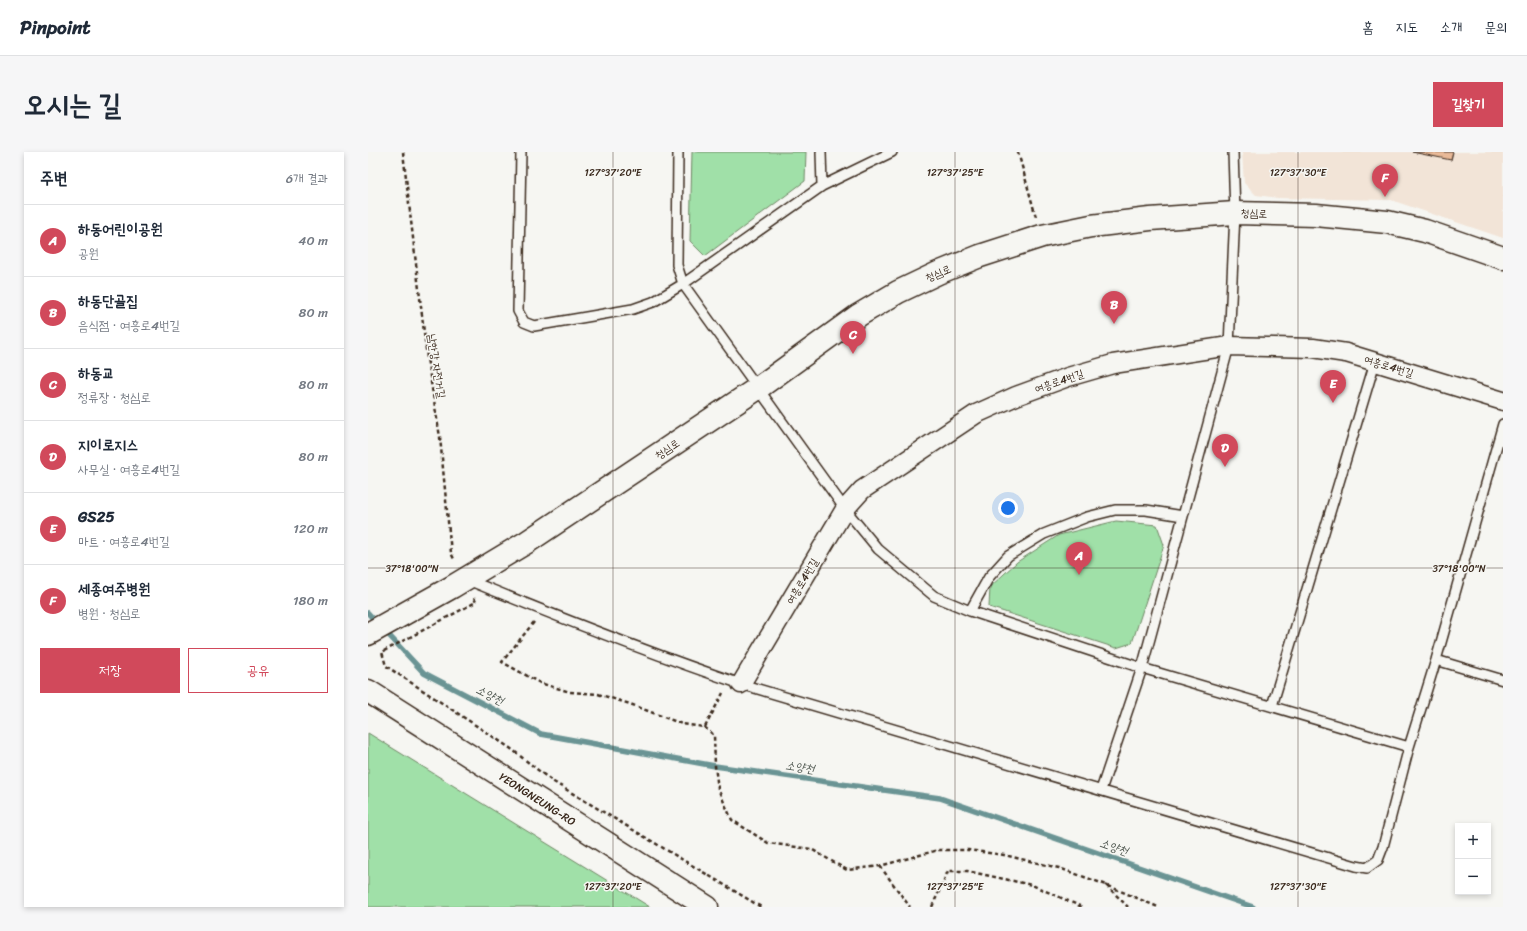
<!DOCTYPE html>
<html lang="ko">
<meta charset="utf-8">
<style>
:root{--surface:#fff;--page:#f6f6f7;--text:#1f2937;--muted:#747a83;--line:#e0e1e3;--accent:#d1495b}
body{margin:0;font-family:Sriracha,"Poor Story",sans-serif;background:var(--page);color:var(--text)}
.controls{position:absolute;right:12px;bottom:12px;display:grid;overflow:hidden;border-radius:0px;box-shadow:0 2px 6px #0003}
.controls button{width:36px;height:36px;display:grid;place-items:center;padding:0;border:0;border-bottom:1px solid var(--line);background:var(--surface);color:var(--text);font:20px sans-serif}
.you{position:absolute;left:640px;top:356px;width:14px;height:14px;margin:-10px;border:3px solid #fff;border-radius:50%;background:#1a73e8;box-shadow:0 0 0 6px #1a73e833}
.badge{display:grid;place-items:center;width:26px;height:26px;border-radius:50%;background:var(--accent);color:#fff;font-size:13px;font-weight:700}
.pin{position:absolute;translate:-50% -33px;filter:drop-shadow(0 1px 2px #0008)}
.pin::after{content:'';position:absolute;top:21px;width:14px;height:12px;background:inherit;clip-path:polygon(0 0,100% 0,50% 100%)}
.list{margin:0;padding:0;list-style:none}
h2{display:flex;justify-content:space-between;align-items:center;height:52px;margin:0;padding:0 16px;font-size:17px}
h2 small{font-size:13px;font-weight:400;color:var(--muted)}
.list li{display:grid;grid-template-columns:26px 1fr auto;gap:12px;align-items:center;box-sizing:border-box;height:72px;padding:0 16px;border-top:1px solid var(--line)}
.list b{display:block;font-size:15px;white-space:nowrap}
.list p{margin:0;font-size:13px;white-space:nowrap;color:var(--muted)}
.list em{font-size:13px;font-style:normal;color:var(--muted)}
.actions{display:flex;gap:8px;padding:12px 16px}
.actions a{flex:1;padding:9px 0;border:1px solid var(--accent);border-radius:0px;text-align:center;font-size:14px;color:var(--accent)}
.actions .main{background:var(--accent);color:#fff}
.map{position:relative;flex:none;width:1135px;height:755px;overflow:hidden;border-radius:0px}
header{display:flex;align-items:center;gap:24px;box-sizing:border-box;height:56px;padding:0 20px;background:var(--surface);border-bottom:1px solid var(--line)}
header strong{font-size:19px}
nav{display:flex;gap:22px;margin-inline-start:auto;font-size:14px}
.intro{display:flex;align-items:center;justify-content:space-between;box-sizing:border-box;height:96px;padding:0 24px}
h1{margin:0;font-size:28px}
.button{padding:10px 18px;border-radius:0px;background:var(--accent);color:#fff;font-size:14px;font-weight:700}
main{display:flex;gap:24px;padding:0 24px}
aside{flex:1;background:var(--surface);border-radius:0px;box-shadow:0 2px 6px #0003}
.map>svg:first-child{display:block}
.built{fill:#f2e4d7}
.green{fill:#a0e0a8;stroke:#6e8563}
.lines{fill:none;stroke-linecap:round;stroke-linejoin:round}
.stream{stroke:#6a9494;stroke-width:5.5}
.building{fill:#e8b998;stroke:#3b2a1e}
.lane-casing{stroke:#3b2a1e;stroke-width:12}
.street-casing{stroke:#3b2a1e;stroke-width:21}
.secondary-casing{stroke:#3b2a1e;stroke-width:25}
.path{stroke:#3b2a1e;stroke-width:2.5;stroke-dasharray:4 3;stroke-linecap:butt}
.lane{stroke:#f6f6f2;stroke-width:9}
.street{stroke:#f6f6f2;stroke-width:18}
.secondary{stroke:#f6f6f2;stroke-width:22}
.ticks{fill:none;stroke:#3b2a1e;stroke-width:1;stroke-opacity:0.45}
.labels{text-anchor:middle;stroke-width:3;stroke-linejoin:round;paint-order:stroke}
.street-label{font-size:11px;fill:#3b2a1e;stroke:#f6f6f2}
.water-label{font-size:12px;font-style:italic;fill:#4e564f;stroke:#f6f6f2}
.ticks-label{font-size:10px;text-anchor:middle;fill:#3b2a1e;stroke:#f6f6f2;stroke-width:3;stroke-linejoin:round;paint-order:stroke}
</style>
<header>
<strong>Pinpoint</strong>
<nav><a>홈</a><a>지도</a><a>소개</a><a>문의</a></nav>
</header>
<div class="intro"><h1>오시는 길</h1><a class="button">길찾기</a></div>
<main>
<aside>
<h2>주변<small>6개 결과</small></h2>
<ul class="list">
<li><span class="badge">A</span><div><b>하동어린이공원</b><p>공원</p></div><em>40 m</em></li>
<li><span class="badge">B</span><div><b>하동단골집</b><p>음식점 · 여흥로4번길</p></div><em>80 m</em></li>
<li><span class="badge">C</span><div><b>하동교</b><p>정류장 · 청심로</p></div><em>80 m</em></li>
<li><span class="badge">D</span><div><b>지이로지스</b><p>사무실 · 여흥로4번길</p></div><em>80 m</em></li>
<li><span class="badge">E</span><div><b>GS25</b><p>마트 · 여흥로4번길</p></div><em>120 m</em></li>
<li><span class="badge">F</span><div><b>세종여주병원</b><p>병원 · 청심로</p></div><em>180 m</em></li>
</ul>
<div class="actions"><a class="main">저장</a><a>공유</a></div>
</aside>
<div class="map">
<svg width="1135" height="755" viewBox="0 0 1135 755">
<rect width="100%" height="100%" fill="#f6f6f2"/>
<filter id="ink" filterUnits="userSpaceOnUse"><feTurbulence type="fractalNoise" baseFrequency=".025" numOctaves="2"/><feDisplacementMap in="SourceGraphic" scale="8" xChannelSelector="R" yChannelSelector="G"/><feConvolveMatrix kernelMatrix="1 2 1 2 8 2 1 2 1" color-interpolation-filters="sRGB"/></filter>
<g filter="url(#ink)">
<!-- built -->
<path class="built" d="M 874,0 L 1135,0 L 1135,86 L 1023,48 L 910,46 L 888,43 L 876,31 Z"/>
<!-- green -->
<path class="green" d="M 324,0 L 438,0 L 437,29 L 337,104 L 322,89 Z
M 748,369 L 789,373 L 796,393 L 764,491 L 748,496 L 621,455 L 622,435 L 649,410 L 691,383 Z
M 0,581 L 282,755 L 0,755 Z"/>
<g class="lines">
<!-- stream -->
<path class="stream" d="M 0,461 L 9,471
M 17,479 L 56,521 L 173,582 L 347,614 L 572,646 L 885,755"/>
</g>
<!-- building -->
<path class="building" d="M 1044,0 L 1085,0 L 1083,8 Z"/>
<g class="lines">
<!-- lane casing -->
<g class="lane-casing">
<path id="lane" d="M 153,0 L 150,159 L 156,170 L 166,174 L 265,157 L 285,150 L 315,132 L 454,34 L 524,0
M 310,0 L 309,113 L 315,132 L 477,357 L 510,397 L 566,444 L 602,459 L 774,516 L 1041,595
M 453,0 L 454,34
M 100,428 C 190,465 281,501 373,532 L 988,714 L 999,716 L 1010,708 L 1015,695 L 1041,595 L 1068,508 L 1135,272
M 602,459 L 621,425 L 640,404 L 676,382 L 719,365 L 747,358 L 778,358 L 815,364
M 1068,508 L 1135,528
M 904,554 L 1007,210
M 733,638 L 774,516 L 861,194 L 867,61 L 865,0"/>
</g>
<!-- street casing -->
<g class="street-casing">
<path id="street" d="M 373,532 L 477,357 L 494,338 L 608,262 L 648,244 L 700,225 L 745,212 L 861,194 L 945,196 L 978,201 L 1135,249"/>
</g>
<!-- secondary casing -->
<g class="secondary-casing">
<g id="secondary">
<path d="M 0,482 L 84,435 L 159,390 L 390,236 L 491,163 L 530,140 L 570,121 L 612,104 L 674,84 L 723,74 L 782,67 L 867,61 L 948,63 L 1019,70 L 1057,79 L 1135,106"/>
<path id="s1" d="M 0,539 L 339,755"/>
</g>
</g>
<!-- path -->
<path class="path" d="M 35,0 L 59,206 L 72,285 L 83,401 L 87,409
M 650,0 L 668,65
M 106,446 L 108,450 L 14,500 L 18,514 L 142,596 L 184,629 L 393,755
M 166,470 L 134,510 L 172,531 L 202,540 L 230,542 L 262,552 L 314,572 L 336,575 L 346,583 L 347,614 L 350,637 L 364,668 L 400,691 L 443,697 L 479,718 L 512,714 L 570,698 L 600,698 L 636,703 L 691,716 L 736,732 L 790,755
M 337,575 L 355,541
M 512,714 L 542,755
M 738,733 L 760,755
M 564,755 L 580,719 L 599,719 L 664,733 L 714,755"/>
<!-- lane -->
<use href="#lane" class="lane"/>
<!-- street -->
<use href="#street" class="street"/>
<!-- secondary -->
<use href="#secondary" class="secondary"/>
</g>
</g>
<!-- ticks -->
<path class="ticks" d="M 245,0 L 245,755M 587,0 L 587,755M 930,0 L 930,755M 0,416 L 1135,416"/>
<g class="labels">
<!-- street labels -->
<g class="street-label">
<text transform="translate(886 61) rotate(2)" y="4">청심로</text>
<text transform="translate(570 121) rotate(-23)" y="4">청심로</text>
<text transform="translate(69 214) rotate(81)" y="4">남한강 자전거길</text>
<text transform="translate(1021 214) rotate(17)" y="4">여흥로4번길</text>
<text transform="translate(691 229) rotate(-19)" y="4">여흥로4번길</text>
<text transform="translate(299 297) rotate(-34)" y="4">청심로</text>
<text transform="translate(434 429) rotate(-59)" y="4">여흥로4번길</text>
<text dy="4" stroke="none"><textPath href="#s1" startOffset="201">YEONGNEUNG-RO</textPath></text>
</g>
<!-- water labels -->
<g class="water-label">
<text transform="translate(122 543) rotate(27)" y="4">소양천</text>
<text transform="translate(432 615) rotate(8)" y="4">소양천</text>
<text transform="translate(746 695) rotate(19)" y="4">소양천</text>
</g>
</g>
<g class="ticks-label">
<text x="245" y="24">127°37'20"E</text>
<text x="587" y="24">127°37'25"E</text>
<text x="930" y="24">127°37'30"E</text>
<text x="44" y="420">37°18'00"N</text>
<text x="1091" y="420">37°18'00"N</text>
<text x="245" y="738">127°37'20"E</text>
<text x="587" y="738">127°37'25"E</text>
<text x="930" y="738">127°37'30"E</text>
</g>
</svg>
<div class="controls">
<button>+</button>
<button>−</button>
</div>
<div class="you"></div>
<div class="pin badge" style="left:711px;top:423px">A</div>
<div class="pin badge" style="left:746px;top:172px">B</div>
<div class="pin badge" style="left:485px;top:202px">C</div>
<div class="pin badge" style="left:857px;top:315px">D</div>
<div class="pin badge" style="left:965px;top:251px">E</div>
<div class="pin badge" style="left:1017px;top:45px">F</div>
</div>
</main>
